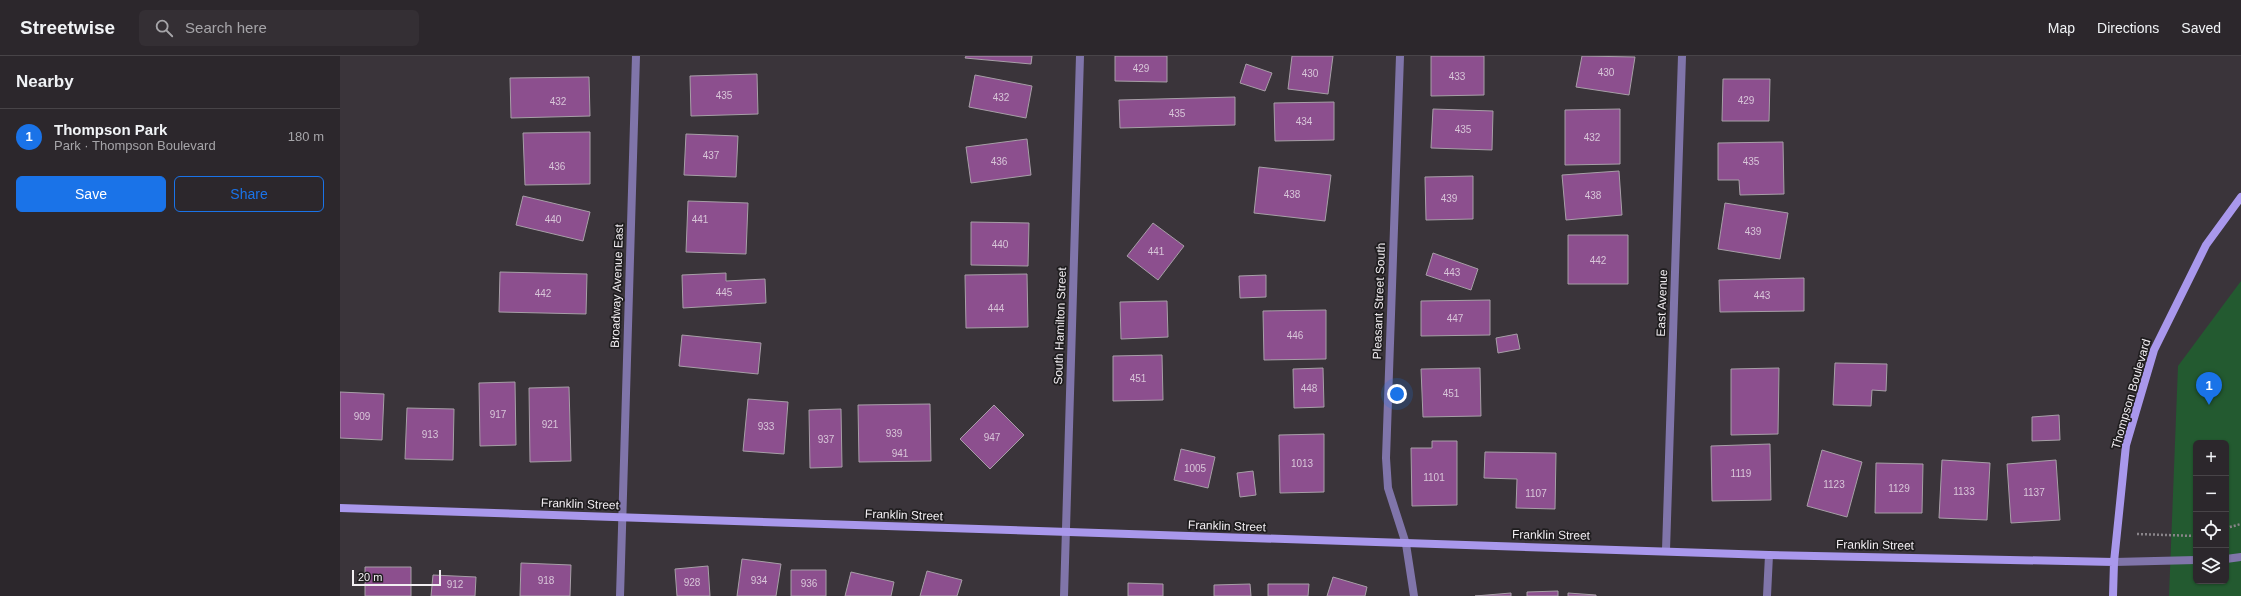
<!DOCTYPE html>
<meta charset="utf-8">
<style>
:root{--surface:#2c272c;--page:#342f34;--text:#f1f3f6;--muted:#a6a5a9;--line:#484448;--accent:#1a73e8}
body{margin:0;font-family:Helvetica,sans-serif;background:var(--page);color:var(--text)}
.controls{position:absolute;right:12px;bottom:12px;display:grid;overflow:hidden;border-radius:6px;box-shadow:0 1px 3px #0004}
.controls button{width:36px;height:36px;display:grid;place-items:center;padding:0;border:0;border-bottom:1px solid var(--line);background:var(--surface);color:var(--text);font:20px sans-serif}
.scale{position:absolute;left:12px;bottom:10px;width:89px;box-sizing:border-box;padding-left:4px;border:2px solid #f2eef2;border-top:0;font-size:11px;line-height:14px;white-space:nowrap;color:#f2eef2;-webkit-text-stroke:3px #1f1d1f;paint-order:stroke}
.you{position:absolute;left:1057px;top:338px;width:14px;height:14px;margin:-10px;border:3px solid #fff;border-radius:50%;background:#1a73e8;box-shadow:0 0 0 6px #1a73e833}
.badge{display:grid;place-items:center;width:26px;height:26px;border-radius:50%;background:var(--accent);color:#fff;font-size:13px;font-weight:700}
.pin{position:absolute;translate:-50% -33px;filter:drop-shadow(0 1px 2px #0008)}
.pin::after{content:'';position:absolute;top:21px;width:14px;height:12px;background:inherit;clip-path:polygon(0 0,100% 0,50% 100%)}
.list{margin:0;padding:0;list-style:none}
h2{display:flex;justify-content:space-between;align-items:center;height:52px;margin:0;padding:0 16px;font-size:17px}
h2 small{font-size:13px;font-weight:400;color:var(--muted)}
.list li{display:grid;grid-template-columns:26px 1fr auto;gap:12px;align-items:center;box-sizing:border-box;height:56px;padding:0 16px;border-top:1px solid var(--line)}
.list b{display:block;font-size:15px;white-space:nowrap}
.list p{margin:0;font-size:13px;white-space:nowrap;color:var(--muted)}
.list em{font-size:13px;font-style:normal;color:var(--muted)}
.actions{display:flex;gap:8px;padding:12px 16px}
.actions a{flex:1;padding:9px 0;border:1px solid var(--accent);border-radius:6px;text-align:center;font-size:14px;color:var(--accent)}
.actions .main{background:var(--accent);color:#fff}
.icon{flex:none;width:22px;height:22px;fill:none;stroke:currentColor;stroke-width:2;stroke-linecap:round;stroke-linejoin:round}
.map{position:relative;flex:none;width:1901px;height:540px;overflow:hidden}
header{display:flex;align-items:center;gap:24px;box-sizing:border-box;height:56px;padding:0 20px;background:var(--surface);border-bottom:1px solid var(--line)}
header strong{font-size:19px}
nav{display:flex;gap:22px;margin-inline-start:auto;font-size:14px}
.search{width:280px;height:36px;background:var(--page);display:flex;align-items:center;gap:10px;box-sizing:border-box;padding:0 14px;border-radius:6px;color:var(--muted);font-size:15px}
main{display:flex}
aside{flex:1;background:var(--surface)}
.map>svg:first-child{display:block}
.green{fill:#235a30;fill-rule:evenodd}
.building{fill:#8c4f8e;stroke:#a79fa7}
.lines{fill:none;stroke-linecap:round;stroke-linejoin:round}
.path{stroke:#8a858a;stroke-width:2.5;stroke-dasharray:2 2;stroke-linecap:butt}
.street{stroke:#8075aa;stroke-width:8}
.secondary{stroke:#a998ec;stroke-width:8}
.labels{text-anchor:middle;stroke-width:3.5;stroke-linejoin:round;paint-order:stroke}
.number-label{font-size:10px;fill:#d8c6d9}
.street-label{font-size:12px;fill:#f2eef2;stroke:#1f1d1f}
</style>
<header>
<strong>Streetwise</strong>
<div class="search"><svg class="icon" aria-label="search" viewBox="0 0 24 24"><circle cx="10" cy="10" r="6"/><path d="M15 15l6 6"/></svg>Search here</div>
<nav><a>Map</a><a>Directions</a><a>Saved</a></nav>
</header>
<main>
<aside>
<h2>Nearby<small></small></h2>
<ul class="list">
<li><span class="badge">1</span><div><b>Thompson Park</b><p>Park · Thompson Boulevard</p></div><em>180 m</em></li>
</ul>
<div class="actions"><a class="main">Save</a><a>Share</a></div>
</aside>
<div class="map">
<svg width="1901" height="540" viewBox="0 0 1901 540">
<rect width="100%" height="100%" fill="#3a343a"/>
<!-- green -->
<path class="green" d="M 1901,225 L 1901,540 L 1829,540 L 1838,310 ZM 1856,387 L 1886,387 L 1886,525 L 1856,525 Z"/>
<!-- building -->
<path class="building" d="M 626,0 L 692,0 L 691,8 L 625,2 Z
M 775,0 L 827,0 L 827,26 L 775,25 Z
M 952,0 L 993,0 L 988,38 L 948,33 Z
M 1091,0 L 1144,0 L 1144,39 L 1091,40 Z
M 1242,0 L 1295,1 L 1289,39 L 1236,31 Z
M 906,8 L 932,17 L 925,35 L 900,27 Z
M 417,18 L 418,58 L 351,60 L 350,20 Z
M 635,19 L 692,30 L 686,62 L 629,51 Z
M 249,21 L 250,60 L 171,62 L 170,22 Z
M 1383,23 L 1430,23 L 1429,65 L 1382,65 Z
M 895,41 L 895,69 L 780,72 L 779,44 Z
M 994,46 L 994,84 L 935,85 L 934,47 Z
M 1093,53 L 1153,55 L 1152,94 L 1091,92 Z
M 1280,53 L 1280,108 L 1225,109 L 1225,54 Z
M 250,76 L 250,128 L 185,129 L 183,77 Z
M 346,78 L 398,80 L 396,121 L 344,119 Z
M 687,83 L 691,119 L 631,127 L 626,91 Z
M 1443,86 L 1444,138 L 1400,139 L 1399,124 L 1378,124 L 1378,87 Z
M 919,111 L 991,119 L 985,165 L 914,157 Z
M 1279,115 L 1282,159 L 1226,164 L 1222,119 Z
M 1133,120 L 1133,163 L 1086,164 L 1085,121 Z
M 183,140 L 250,156 L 243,185 L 176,169 Z
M 348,145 L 408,147 L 406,198 L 346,196 Z
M 1385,147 L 1448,157 L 1440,203 L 1378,193 Z
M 631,166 L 689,167 L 688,210 L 631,209 Z
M 813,167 L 844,190 L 818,224 L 787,200 Z
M 1228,179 L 1288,179 L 1288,228 L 1228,228 Z
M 1093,197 L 1138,213 L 1131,234 L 1086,219 Z
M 160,216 L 247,218 L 246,258 L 159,256 Z
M 386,217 L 386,225 L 425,223 L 426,247 L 343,252 L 342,219 Z
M 687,218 L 688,271 L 626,272 L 625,219 Z
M 926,219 L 926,241 L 900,242 L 899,220 Z
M 1464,222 L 1464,255 L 1380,256 L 1379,224 Z
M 1150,244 L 1150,279 L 1081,280 L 1081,245 Z
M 827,245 L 828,281 L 781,283 L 780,246 Z
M 986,254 L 986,303 L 924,304 L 923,255 Z
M 1177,278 L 1180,293 L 1158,297 L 1156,282 Z
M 342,279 L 421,287 L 418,318 L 339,310 Z
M 822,299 L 823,344 L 773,345 L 773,300 Z
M 1495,307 L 1547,308 L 1546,335 L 1532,334 L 1531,350 L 1493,349 Z
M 983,312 L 984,351 L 954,352 L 953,313 Z
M 1140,312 L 1141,360 L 1083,361 L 1081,313 Z
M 1439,312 L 1438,378 L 1391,379 L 1391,313 Z
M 175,326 L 176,389 L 140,390 L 139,327 Z
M 229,331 L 231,405 L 190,406 L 189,332 Z
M 0,336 L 44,338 L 42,384 L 0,382 Z
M 408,343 L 448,346 L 444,398 L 403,395 Z
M 590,348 L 591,405 L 519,406 L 518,349 Z
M 654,349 L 684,379 L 650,413 L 620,383 Z
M 67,352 L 114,353 L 113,404 L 65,403 Z
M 501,353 L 502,411 L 470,412 L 469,354 Z
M 1719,359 L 1720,384 L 1692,385 L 1692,361 Z
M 984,378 L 984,436 L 940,437 L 939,379 Z
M 1092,385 L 1117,385 L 1117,449 L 1072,450 L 1071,392 L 1092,392 Z
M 1430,388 L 1431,444 L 1372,445 L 1371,390 Z
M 841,393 L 875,401 L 868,432 L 834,424 Z
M 1482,394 L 1522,406 L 1507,461 L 1467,450 Z
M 1145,396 L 1216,397 L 1215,453 L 1176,452 L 1177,423 L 1144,422 Z
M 1602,404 L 1650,407 L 1647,464 L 1599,462 Z
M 1716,404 L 1720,464 L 1671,467 L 1667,408 Z
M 1536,407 L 1583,408 L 1582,457 L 1535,457 Z
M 913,415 L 916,439 L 900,441 L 897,417 Z
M 402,503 L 441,508 L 436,540 L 397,540 Z
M 181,507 L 231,509 L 230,540 L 180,540 Z
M 368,510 L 370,540 L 337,540 L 335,513 Z
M 25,511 L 71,511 L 71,540 L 25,540 Z
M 451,514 L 486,514 L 486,540 L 451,540 Z
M 587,515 L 622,524 L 617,540 L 580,540 Z
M 511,516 L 554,526 L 551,540 L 505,540 Z
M 93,519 L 136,521 L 135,540 L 91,540 Z
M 993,521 L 1027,531 L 1025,540 L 987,540 Z
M 788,527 L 823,528 L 823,540 L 788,540 Z
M 910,528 L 911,540 L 874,540 L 874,529 Z
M 928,528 L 969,528 L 968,540 L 928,540 Z
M 1218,535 L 1218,540 L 1187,540 L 1187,536 Z
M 1171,537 L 1171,540 L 1135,540 Z
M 1228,537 L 1256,539 L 1256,540 L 1228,540 Z"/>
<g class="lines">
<!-- path -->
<path class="path" d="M 1886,472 L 1901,468
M 1797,478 L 1856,480"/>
<!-- street -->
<path class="street" d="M 1060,0 L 1046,402 L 1048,432 L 1066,488 L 1074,540
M 1326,494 L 1342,0
M 1886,503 L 1901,501
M 1774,506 L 1856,504
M 280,540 L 296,0
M 724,540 L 740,0
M 1427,540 L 1429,499"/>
<!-- secondary -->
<path class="secondary" d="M 0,452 L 1429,499 L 1774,506
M 1773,540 L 1774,506 L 1786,389 L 1814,294 L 1866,189 L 1901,141"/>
</g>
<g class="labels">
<!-- number labels -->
<g class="number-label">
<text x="801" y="16">429</text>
<text x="1266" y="20">430</text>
<text x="970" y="21">430</text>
<text x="1117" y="24">433</text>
<text x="384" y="43">435</text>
<text x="661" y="45">432</text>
<text x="1406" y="48">429</text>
<text x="218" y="49">432</text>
<text x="837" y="61">435</text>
<text x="964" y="69">434</text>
<text x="1123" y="77">435</text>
<text x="1252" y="85">432</text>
<text x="371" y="103">437</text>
<text x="659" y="109">436</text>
<text x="1411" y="109">435</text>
<text x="217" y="114">436</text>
<text x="952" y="142">438</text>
<text x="1253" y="143">438</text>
<text x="1109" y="146">439</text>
<text x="213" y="167">440</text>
<text x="360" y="167">441</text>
<text x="1413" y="179">439</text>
<text x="660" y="192">440</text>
<text x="816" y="199">441</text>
<text x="1258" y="208">442</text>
<text x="1112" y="220">443</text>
<text x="384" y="240">445</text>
<text x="203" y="241">442</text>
<text x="1422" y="243">443</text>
<text x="656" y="256">444</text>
<text x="1115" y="266">447</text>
<text x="955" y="283">446</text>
<text x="798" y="326">451</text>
<text x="969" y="336">448</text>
<text x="1111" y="341">451</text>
<text x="158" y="362">917</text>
<text x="22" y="364">909</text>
<text x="210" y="372">921</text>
<text x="426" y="374">933</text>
<text x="554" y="381">939</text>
<text x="90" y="382">913</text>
<text x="652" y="385">947</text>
<text x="486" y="387">937</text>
<text x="560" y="401">941</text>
<text x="962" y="411">1013</text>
<text x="855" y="416">1005</text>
<text x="1401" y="421">1119</text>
<text x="1094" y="425">1101</text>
<text x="1494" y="432">1123</text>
<text x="1559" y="436">1129</text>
<text x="1624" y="439">1133</text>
<text x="1694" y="440">1137</text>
<text x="1196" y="441">1107</text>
<text x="206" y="528">918</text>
<text x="419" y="528">934</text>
<text x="352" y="530">928</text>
<text x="469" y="531">936</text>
<text x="115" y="532">912</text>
</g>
<!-- street labels -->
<g class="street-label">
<text transform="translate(277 230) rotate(-88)" y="4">Broadway Avenue East</text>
<text transform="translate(1039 245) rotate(-88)" y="4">Pleasant Street South</text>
<text transform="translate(1322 247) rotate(-88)" y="4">East Avenue</text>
<text transform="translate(720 270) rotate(-88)" y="4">South Hamilton Street</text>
<text transform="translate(1791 338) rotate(-74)" y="4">Thompson Boulevard</text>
<text transform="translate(240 448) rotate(2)" y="4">Franklin Street</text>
<text transform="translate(564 459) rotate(2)" y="4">Franklin Street</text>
<text transform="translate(887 470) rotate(2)" y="4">Franklin Street</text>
<text transform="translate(1211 479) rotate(1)" y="4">Franklin Street</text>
<text transform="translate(1535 489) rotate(1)" y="4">Franklin Street</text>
</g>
</g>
</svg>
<div class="controls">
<button>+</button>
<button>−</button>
<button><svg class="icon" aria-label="locate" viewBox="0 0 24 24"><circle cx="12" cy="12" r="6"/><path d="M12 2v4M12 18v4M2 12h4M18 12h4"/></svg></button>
<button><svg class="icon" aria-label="layers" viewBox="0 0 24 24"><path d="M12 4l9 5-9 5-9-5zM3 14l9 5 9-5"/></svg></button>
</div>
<div class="scale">20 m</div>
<div class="you"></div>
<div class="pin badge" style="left:1869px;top:349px">1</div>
</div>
</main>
